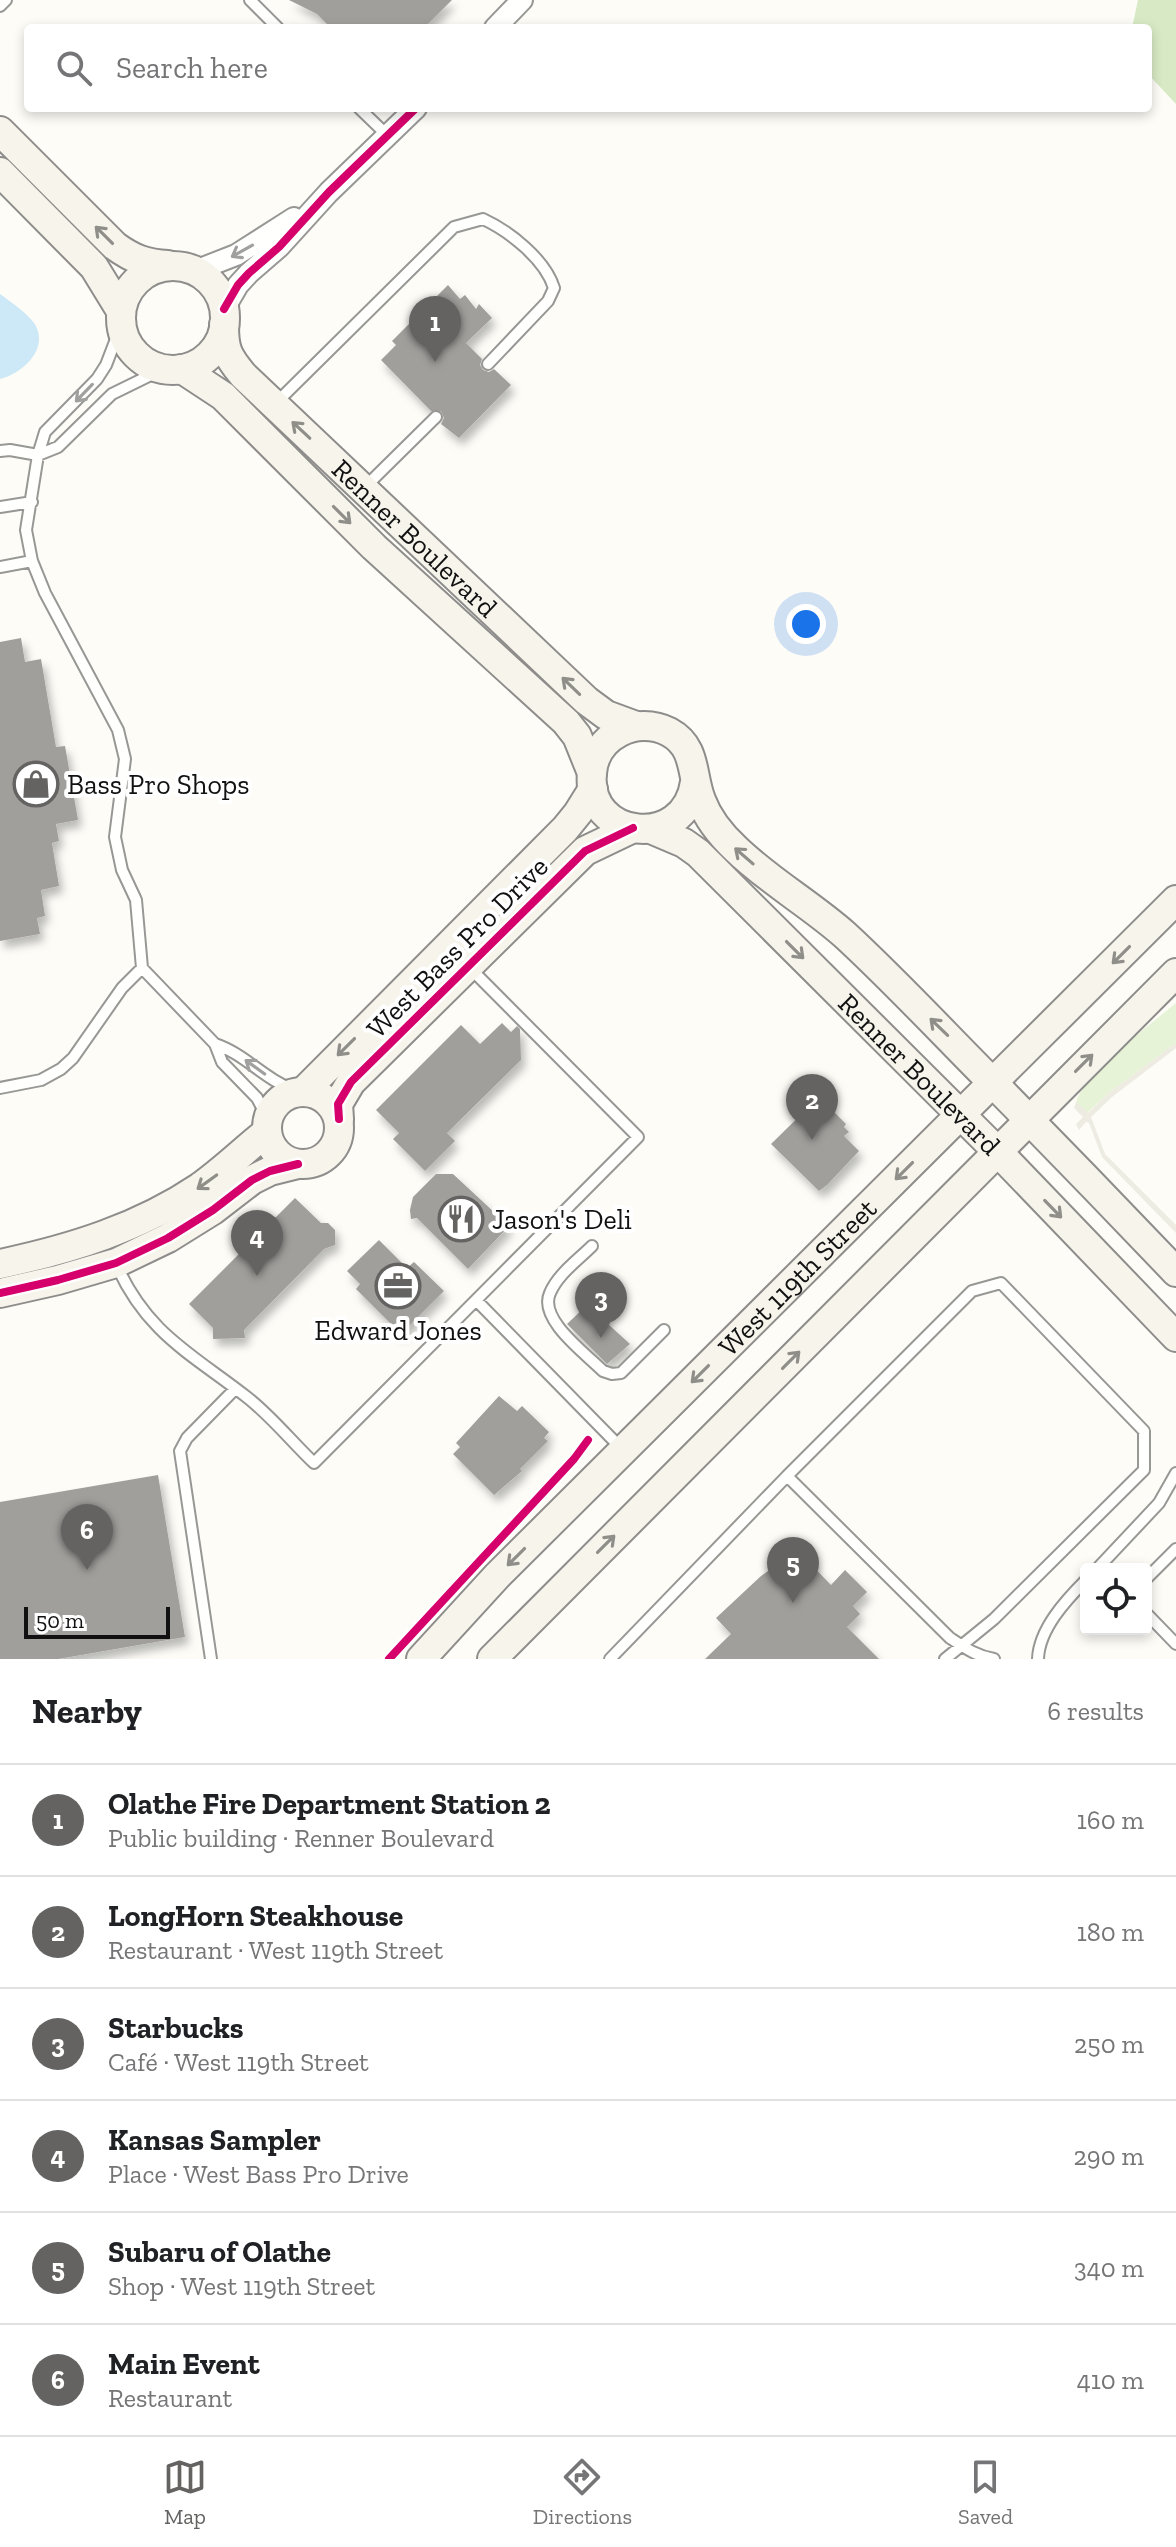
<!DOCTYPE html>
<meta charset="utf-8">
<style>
:root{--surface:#fff;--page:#f2f2f2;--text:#202124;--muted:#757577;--line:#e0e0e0;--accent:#646362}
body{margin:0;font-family:"Zilla Slab",serif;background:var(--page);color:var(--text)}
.controls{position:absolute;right:24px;bottom:24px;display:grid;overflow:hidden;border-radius:8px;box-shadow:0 4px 12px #0003}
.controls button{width:72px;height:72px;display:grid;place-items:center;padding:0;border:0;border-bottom:2px solid var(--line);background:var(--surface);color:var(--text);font:40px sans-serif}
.scale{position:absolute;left:24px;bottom:20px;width:146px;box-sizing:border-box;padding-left:8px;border:4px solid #111;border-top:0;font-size:22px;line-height:28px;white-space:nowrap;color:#111;-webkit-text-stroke:6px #fff;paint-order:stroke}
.you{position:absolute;left:806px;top:624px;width:28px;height:28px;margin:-20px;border:6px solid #fff;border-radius:50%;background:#1a73e8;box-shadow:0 0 0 12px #1a73e833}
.badge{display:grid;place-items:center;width:52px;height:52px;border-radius:50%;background:var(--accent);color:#fff;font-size:26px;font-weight:700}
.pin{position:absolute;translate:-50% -66px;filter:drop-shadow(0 2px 4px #0008)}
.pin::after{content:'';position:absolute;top:42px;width:28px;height:24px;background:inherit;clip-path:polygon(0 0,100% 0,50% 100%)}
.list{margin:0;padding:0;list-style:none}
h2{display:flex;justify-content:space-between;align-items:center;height:104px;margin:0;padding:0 32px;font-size:34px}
h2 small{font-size:26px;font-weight:400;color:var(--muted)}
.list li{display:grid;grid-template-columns:52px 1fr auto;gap:24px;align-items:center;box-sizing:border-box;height:112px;padding:0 32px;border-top:2px solid var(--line)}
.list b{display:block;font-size:30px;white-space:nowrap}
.list p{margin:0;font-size:26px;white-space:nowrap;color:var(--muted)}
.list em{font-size:26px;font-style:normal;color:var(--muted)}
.icon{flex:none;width:44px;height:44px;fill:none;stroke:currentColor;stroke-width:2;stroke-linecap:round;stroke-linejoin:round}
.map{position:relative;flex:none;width:1176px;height:1659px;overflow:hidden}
.search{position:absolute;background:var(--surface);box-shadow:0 4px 12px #0003;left:24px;right:24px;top:24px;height:88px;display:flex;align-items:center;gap:20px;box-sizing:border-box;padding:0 28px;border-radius:8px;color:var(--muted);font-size:30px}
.sheet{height:776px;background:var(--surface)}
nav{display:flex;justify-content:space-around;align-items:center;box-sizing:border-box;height:112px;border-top:2px solid var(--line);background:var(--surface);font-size:22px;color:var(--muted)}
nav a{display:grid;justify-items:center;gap:4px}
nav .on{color:var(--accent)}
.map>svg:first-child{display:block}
.green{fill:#e7f3d7}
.forest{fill:#d8eac5}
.plaza{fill:#edebe2}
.water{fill:#cde8f7}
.building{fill:#a19f9c;filter:url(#shadow)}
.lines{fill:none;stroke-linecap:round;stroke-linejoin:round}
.lane-casing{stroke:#979795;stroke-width:14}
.street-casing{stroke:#979795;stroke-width:24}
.secondary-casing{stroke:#8e8d8b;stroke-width:32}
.lane{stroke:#fffffe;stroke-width:10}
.street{stroke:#fffffe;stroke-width:20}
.secondary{stroke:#f6f4eb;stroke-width:28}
.cycleway-casing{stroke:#fff;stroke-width:13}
.cycleway{stroke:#d6006c;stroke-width:8}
.oneway{stroke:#8f8e89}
.oneway2{stroke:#a0a09f}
.labels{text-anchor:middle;stroke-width:8;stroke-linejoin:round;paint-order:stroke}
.street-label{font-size:28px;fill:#111;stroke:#fff}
.poi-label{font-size:28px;fill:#111;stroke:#fff;text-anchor:start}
</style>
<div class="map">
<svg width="1176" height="1659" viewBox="0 0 1176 1659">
<defs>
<filter id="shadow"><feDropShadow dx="4" dy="7" stdDeviation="4" flood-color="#0004"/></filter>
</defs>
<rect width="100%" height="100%" fill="#fdfcf7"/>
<!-- green -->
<path class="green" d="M 1176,1003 L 1176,1043 L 1110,1092 L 1087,1113 L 1076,1102 C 1085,1073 1151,1024 1176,1003 Z"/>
<!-- forest -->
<path class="forest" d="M 1138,0 L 1176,0 L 1176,104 L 1148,74 L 1148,28 L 1132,28 Z"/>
<!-- plaza -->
<path class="plaza" d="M 1176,1043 L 1176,1048 L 1112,1097 L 1091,1117 L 1105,1154 L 1176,1225 L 1176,1233 L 1102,1157 L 1089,1123 L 1086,1122 L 1079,1130 L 1076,1124 L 1083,1117 L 1074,1108 L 1076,1102 L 1088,1113 L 1110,1092 Z"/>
<!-- water -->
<path class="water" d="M 0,294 C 12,303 25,311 34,323 C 51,348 22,374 0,379 Z"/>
<!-- building -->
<path class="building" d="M 289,0 L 452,0 L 424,28 L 331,28 L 317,14 Z
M 448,285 L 460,299 L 465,295 L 476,309 L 479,304 L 492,318 L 466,343 L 482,359 L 480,365 L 483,370 L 489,372 L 494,369 L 511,385 L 459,438 L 441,424 L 444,418 L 441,411 L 431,411 L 381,360 L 396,345 L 392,341 Z
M 21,638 L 25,662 L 41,659 L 56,747 L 65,746 L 78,820 L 56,824 L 59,841 L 52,843 L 59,886 L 41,890 L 45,916 L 37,918 L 40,934 L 0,941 L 0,642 Z
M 502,1023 L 511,1032 L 517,1026 L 520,1029 L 521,1060 L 447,1133 L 455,1141 L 425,1171 L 393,1139 L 399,1133 L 376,1110 L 461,1025 L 480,1044 Z
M 819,1097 L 846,1124 L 844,1127 L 849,1132 L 844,1136 L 859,1151 L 827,1185 L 819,1191 L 771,1144 Z
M 436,1174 L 453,1174 L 509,1226 L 468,1269 L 417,1218 L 411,1219 L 410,1210 L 413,1197 Z
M 295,1198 L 321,1223 L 328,1223 L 335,1230 L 335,1245 L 324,1249 L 244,1330 L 245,1338 L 213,1339 L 213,1328 L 189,1304 Z
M 379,1240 L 407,1268 L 414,1262 L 444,1291 L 401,1334 L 356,1289 L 360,1284 L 347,1271 Z
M 587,1305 L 630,1344 L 607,1364 L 567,1324 Z
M 499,1396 L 517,1411 L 522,1406 L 549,1432 L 544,1438 L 548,1441 L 520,1469 L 522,1471 L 494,1495 L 453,1454 L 460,1447 L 456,1443 Z
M 158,1475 L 185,1637 L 58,1659 L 0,1659 L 0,1502 Z
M 800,1553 L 831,1585 L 845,1570 L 867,1592 L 853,1606 L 860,1614 L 847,1627 L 879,1659 L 705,1659 L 731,1634 L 716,1618 L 761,1576 L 782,1561 Z"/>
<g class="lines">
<!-- lane casing -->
<g class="lane-casing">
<path id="lane" d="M 250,0 L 278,28
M 0,6 L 6,0
M 359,108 L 388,136
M 121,326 L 106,365 L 97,379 L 45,432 L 38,455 L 26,530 L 32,561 L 45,593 L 118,730 L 125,759 L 115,837 L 122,870 L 136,900 L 142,968 L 215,1044 L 222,1062 L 257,1098 L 268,1119
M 276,403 L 454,227 L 483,219 C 509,231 545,259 554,288 L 548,301 L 488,364
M 0,451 L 10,450 L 38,455 L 58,447 L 112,394 L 163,369
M 364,488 L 436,417
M 0,507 L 32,502
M 0,567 L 32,561
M 215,1044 C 245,1054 265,1080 296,1091
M 0,1088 L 41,1080 L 61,1069 L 73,1058 L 122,988 L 142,968
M 592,1246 C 578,1260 558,1274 550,1293 C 538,1319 585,1353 603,1371 L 612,1374 L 621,1373 L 664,1330
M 116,1264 C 147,1334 192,1354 248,1398 C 272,1417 292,1442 314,1463 L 638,1137 L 468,966
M 477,1301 L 622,1449
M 1097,1569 L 1159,1503 L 1176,1473
M 1146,1579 L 1176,1549
M 1146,1613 L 1176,1644
M 211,1659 L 180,1451 L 187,1438 L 235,1389
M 610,1659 L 787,1476
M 945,1659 L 994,1619 L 1144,1470 L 1144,1431 L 1001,1283 L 972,1291 L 787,1476 L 950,1638 C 965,1648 976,1656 994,1659
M 1038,1659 C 1039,1629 1066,1600 1086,1580"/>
</g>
<!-- street casing -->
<g class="street-casing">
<path id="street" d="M 495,28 L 522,0
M 195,271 L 236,255 L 294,218
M 224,309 L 238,285 L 249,273 L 279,247 L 329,192 L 416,108"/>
</g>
<!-- secondary casing -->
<g class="secondary-casing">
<g id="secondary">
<path d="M 0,131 L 115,246 C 133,259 146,264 168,265"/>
<path d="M 0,172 L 94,267 L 121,311"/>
<circle cx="173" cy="318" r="52"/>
<path id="s1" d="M 224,325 C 224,349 227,356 243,375 L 587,701 L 606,715 L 636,726"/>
<path d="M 182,369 L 223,396 L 374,547 L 566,722 L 577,736 L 592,773"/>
<path d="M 695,782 C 685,852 585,839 592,773 C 595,736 636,715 669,732 C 697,747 691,775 701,800 C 708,819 721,835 736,849 C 769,881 810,904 845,935 C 897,983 945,1035 995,1085 C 1056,1147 1116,1209 1176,1272"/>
<path id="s2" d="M 651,829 L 684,843 L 698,853 L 999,1153 L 1176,1337"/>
<path d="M 304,1091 L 565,829 L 578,813 L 593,789"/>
<circle cx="303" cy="1128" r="36"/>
<path d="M 339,1119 L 338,1104 L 351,1082 L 585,851 L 633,828"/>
<path d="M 0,1264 C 71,1249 139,1228 200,1187 C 224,1170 244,1150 267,1132"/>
<path d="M 0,1293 L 58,1280 L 116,1263 L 168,1238 L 213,1210 L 252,1180 L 270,1171 L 298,1164"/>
<path id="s3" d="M 421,1659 L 497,1576 L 1176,900"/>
<path d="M 492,1659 L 1176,973"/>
</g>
</g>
<!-- lane -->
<use href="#lane" class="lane"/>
<!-- street -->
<use href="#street" class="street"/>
<!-- secondary -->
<use href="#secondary" class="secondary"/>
<!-- cycleway casing -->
<g class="cycleway-casing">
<path id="cycleway" d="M 224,309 L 238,285 L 249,273 L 279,247 L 329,192 L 416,108
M 339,1119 L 338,1104 L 351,1082 L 585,851 L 633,828
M 0,1293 L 58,1280 L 116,1263 L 168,1238 L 213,1210 L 252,1180 L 270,1171 L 298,1164
M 389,1659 L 574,1459 L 588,1440"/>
</g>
<!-- cycleway -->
<use href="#cycleway" class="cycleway"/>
</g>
<!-- one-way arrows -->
<defs><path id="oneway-shaft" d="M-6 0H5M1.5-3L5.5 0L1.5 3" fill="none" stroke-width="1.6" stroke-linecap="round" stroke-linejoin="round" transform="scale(2)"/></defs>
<g class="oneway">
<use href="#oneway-shaft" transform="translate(104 235) rotate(-135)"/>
<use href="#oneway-shaft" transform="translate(301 430) rotate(-137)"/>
<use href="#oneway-shaft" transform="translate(342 515) rotate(45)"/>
<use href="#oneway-shaft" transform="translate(571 686) rotate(-136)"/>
<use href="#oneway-shaft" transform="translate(744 856) rotate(-139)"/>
<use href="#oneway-shaft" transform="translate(795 950) rotate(45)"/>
<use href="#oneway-shaft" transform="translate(1121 955) rotate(135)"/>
<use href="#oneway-shaft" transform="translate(939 1027) rotate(-136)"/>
<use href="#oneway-shaft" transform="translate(346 1047) rotate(135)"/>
<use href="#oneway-shaft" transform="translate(1084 1063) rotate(-45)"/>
<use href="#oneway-shaft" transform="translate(904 1171) rotate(135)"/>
<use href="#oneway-shaft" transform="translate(207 1182) rotate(144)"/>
<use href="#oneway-shaft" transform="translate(1053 1209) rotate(46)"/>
<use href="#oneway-shaft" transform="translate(791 1360) rotate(-45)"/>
<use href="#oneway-shaft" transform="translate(700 1374) rotate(135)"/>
<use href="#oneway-shaft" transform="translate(606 1544) rotate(-45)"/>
<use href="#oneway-shaft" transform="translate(516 1557) rotate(135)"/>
</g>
<g class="oneway2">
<use href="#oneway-shaft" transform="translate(242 251) rotate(151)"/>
<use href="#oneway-shaft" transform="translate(84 393) rotate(134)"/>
<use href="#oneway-shaft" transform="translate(255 1067) rotate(-144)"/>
</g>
<!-- icons -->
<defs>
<g id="shop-ring" transform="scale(2.3)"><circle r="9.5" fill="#fff" stroke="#646362" stroke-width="1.5"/><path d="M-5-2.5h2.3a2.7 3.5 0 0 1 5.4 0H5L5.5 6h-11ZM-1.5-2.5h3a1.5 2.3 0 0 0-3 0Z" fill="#646362"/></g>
<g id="restaurant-ring" transform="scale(2.3)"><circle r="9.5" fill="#fff" stroke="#646362" stroke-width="1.5"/><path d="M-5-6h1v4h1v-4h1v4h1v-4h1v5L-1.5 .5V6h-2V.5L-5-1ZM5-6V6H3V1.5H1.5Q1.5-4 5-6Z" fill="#646362"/></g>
<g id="office-ring" transform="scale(2.3)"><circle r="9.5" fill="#fff" stroke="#646362" stroke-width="1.5"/><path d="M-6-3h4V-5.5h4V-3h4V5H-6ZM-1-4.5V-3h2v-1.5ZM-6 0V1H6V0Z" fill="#646362"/></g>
</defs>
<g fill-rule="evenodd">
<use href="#shop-ring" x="36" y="784"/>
<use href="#restaurant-ring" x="461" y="1219"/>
<use href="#office-ring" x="398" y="1286"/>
</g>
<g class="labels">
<!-- street labels -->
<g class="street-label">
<text dy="10" stroke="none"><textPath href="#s1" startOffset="292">Renner Boulevard</textPath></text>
<text transform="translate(457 947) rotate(-45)" y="10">West Bass Pro Drive</text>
<text dy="10" stroke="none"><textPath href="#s2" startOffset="366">Renner Boulevard</textPath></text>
<text dy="10" stroke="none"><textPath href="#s3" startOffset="536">West 119th Street</textPath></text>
</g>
<!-- poi labels -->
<g class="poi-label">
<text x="67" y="794">Bass Pro Shops</text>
<text x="492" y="1229">Jason's Deli</text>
<text x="398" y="1340" text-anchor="middle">Edward Jones</text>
</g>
</g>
</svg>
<div class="controls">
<button><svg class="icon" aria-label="locate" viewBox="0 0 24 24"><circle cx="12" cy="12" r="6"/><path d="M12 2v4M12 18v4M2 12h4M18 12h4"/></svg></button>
</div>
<div class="scale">50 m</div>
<div class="you"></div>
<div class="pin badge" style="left:435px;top:362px">1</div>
<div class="pin badge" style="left:812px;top:1140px">2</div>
<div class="pin badge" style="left:601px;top:1338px">3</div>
<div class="pin badge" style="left:257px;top:1276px">4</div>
<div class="pin badge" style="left:793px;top:1603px">5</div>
<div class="pin badge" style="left:87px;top:1570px">6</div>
<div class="search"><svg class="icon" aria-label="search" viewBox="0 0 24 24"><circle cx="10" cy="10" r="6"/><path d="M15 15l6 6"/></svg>Search here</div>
</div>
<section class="sheet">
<h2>Nearby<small>6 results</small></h2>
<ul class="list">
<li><span class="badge">1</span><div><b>Olathe Fire Department Station 2</b><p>Public building · Renner Boulevard</p></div><em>160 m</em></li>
<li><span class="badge">2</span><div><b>LongHorn Steakhouse</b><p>Restaurant · West 119th Street</p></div><em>180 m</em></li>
<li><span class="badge">3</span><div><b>Starbucks</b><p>Café · West 119th Street</p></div><em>250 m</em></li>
<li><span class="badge">4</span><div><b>Kansas Sampler</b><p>Place · West Bass Pro Drive</p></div><em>290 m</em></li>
<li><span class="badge">5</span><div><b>Subaru of Olathe</b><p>Shop · West 119th Street</p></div><em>340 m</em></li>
<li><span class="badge">6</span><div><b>Main Event</b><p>Restaurant</p></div><em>410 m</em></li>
</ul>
</section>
<nav>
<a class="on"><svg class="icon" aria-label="map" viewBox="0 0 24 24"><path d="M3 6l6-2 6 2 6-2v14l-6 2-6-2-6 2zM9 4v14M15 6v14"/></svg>Map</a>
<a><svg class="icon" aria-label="directions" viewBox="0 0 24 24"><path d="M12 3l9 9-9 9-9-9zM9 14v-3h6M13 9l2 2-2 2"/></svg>Directions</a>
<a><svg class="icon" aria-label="saved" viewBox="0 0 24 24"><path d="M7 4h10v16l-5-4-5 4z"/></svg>Saved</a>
</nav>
